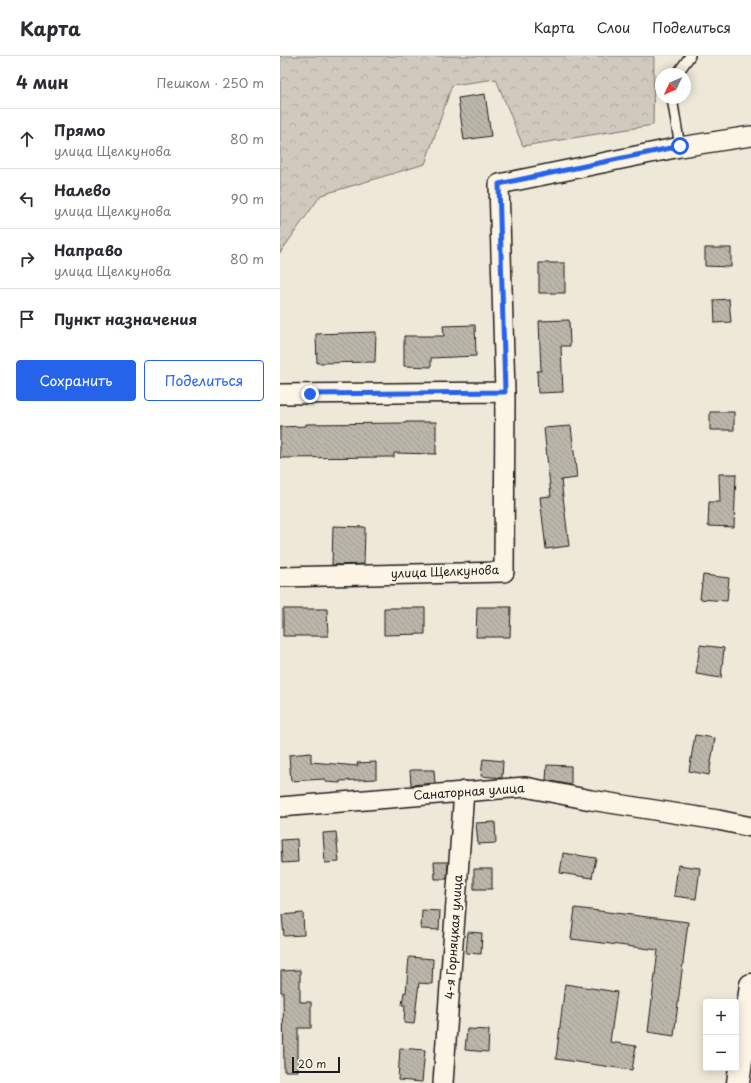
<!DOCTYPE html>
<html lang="ru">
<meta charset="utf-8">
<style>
:root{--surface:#fff;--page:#f2f2f3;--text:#2b2b33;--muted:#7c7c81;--line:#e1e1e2;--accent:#2563eb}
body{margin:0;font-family:"Playpen Sans",sans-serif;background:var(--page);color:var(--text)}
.controls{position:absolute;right:12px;bottom:12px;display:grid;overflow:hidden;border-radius:4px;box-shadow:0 2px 10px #0003}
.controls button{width:36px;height:36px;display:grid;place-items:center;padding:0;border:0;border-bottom:1px solid var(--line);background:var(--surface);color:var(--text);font:20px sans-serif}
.compass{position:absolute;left:375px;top:12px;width:36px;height:36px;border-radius:50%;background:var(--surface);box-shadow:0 2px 10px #0003;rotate:226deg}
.scale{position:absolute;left:12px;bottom:10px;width:48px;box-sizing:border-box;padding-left:4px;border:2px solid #1c1c1c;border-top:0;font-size:11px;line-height:14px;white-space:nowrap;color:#1c1c1c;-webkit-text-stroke:3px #fcf5e5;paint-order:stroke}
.stop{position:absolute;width:12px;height:12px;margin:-9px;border:3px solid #2563eb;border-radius:50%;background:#fff}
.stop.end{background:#2563eb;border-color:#fff;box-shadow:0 1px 4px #0008}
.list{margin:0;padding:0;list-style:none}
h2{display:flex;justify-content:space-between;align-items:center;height:52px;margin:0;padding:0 16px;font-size:17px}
h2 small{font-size:13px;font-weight:400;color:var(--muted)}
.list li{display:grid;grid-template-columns:26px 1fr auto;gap:12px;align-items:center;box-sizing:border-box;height:60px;padding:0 16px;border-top:1px solid var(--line)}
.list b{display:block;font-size:15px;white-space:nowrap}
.list p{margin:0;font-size:13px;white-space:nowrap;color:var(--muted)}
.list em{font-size:13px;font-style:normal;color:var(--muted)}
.actions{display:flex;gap:8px;padding:12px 16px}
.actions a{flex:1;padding:9px 0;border:1px solid var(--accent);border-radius:4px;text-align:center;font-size:14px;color:var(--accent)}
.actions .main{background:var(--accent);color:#fff}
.icon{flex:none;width:22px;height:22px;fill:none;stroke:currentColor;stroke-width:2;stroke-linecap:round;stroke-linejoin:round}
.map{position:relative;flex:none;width:471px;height:1027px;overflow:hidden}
header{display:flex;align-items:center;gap:24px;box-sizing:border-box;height:56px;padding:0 20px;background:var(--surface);border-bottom:1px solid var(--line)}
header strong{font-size:19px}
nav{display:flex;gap:22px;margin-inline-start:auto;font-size:14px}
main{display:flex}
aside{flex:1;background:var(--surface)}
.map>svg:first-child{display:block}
.forest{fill:url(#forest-crowns);stroke:#76736c}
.building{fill:url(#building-back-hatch);stroke:#1c1c1c}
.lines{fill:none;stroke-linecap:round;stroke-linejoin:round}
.service-casing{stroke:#1c1c1c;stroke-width:12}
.minor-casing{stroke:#1c1c1c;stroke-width:22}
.secondary-casing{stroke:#1c1c1c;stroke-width:25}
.service{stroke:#fcf5e5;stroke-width:9}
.minor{stroke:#fcf5e5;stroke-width:19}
.secondary{stroke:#fcf5e5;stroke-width:22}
.route{stroke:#2563eb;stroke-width:5}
.labels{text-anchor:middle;stroke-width:4;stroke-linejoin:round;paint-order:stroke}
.street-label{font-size:12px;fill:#1c1c1c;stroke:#fcf5e5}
</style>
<header>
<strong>Карта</strong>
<nav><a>Карта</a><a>Слои</a><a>Поделиться</a></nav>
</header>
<main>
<aside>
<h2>4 мин<small>Пешком · 250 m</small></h2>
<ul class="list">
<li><svg class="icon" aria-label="ahead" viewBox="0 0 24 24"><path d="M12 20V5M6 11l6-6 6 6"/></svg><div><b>Прямо</b><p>улица Щелкунова</p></div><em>80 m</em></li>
<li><svg class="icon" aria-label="left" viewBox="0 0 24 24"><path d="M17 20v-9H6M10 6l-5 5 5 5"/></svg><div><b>Налево</b><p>улица Щелкунова</p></div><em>90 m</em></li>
<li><svg class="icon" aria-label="right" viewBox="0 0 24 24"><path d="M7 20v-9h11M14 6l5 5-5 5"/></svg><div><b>Направо</b><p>улица Щелкунова</p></div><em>80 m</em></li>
<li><svg class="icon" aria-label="arrive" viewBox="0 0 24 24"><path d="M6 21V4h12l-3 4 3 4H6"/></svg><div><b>Пункт назначения</b></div></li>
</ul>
<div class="actions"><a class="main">Сохранить</a><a>Поделиться</a></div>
</aside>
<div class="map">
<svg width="471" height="1027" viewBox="0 0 471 1027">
<defs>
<pattern id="forest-crowns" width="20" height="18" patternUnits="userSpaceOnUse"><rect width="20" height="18" fill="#cfcabd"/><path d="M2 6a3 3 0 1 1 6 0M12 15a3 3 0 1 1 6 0" fill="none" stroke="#b1ada2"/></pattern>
<pattern id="building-back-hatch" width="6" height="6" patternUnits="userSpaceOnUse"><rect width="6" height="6" fill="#bab6aa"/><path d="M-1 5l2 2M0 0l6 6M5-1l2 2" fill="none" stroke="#9f9c92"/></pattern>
</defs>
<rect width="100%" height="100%" fill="#eee8d9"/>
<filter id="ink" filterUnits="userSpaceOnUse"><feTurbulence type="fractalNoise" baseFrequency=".025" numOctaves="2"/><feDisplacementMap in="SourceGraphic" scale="8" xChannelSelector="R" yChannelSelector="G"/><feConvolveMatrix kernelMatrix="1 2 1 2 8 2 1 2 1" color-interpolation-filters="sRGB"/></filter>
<g filter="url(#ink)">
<!-- forest -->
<path class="forest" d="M 0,0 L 374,0 L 373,69 L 243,90 L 216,23 L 172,29 L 145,108 L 41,139 L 0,197 Z"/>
<!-- building -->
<path class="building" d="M 205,38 L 211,80 L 184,84 L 178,42 Z
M 425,192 L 451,192 L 451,211 L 425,210 Z
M 259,207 L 285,207 L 285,237 L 259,237 Z
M 449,243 L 451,266 L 435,267 L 434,244 Z
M 289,264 L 290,290 L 281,290 L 283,336 L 258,337 L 257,315 L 261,315 L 259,265 Z
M 195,269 L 196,300 L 151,302 L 151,311 L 124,310 L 124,280 L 164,280 L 163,270 Z
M 96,276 L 95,306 L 37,307 L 36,278 Z
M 430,356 L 454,356 L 454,374 L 430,374 Z
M 126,366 L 156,366 L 156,398 L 114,397 L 114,401 L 0,402 L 0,371 L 26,370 L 26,368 L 126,367 Z
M 291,370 L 297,422 L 281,424 L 289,490 L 266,493 L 260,441 L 271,440 L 264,372 Z
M 439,418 L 456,418 L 454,471 L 428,470 L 429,446 L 440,446 Z
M 53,470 L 85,471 L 84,508 L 52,509 Z
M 423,519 L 449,522 L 447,545 L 420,543 Z
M 197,551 L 231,551 L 230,581 L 196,581 Z
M 104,552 L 145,552 L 145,578 L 104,579 Z
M 3,553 L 47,553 L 48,580 L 3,580 Z
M 420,589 L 444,592 L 441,622 L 416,618 Z
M 415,679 L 435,682 L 429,719 L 409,715 Z
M 31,697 L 31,706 L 78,710 L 77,707 L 96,706 L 96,723 L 60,725 L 60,727 L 45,726 L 45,723 L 11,725 L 9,699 Z
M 203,703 L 223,705 L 222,722 L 201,720 Z
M 267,709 L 291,710 L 291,729 L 266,724 Z
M 130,714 L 154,714 L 155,727 L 131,729 Z
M 215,766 L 216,787 L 198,788 L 196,767 Z
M 56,776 L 59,806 L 45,807 L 43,777 Z
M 17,783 L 18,806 L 2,807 L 1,784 Z
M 283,797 L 316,802 L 312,822 L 280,817 Z
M 154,806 L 168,806 L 167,823 L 155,823 Z
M 398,809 L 420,812 L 416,843 L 394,840 Z
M 194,813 L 212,813 L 212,833 L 194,833 Z
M 295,852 L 408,866 L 394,980 L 368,976 L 378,894 L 291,883 Z
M 142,854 L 160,855 L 159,874 L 141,873 Z
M 23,857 L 24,879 L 4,880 L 2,859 Z
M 188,876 L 202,877 L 201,898 L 186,897 Z
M 129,901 L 153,903 L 152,928 L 139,927 L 134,968 L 124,967 L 125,949 L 122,949 L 124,936 L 126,937 Z
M 20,914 L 20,946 L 31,946 L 31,972 L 18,972 L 18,1015 L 4,1015 L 3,936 L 1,936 L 1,915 Z
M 285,928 L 337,936 L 330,986 L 356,990 L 352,1014 L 276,1003 Z
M 187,973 L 209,974 L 208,996 L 185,994 Z
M 120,992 L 145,994 L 142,1026 L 118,1024 Z"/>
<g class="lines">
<!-- service casing -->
<g class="service-casing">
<path id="service" d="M 397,18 L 410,0
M 392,42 L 400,91"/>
</g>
<!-- minor casing -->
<g class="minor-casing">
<path id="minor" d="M 0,338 L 225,336
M 0,521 L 224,516 L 225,336 L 219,128 L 400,91 L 471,80
M 0,751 L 245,731 L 311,744 L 438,764 L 471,771
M 163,1027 L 184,735"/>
</g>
<!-- secondary casing -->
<g class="secondary-casing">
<path id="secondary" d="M 458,1027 L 471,929"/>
</g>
<!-- service -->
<use href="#service" class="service"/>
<!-- minor -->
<use href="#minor" class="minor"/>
<!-- secondary -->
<use href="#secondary" class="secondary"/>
</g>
</g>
<g class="lines" filter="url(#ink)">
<!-- route -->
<path class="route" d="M 30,338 L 225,336 L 219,128 L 400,90"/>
</g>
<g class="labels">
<!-- street labels -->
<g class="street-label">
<text transform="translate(165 516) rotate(-2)" y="4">улица Щелкунова</text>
<text transform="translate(189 736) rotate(-4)" y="4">Санаторная улица</text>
<text transform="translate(174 881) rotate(-86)" y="4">4-я Горняцкая улица</text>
</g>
</g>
</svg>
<div class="controls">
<button>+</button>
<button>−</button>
</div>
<svg class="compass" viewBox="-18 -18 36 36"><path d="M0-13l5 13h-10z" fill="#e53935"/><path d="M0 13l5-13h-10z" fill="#7c7c81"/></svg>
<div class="scale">20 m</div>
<div class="stop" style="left:400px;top:90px"></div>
<div class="stop end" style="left:30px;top:338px"></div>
</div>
</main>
